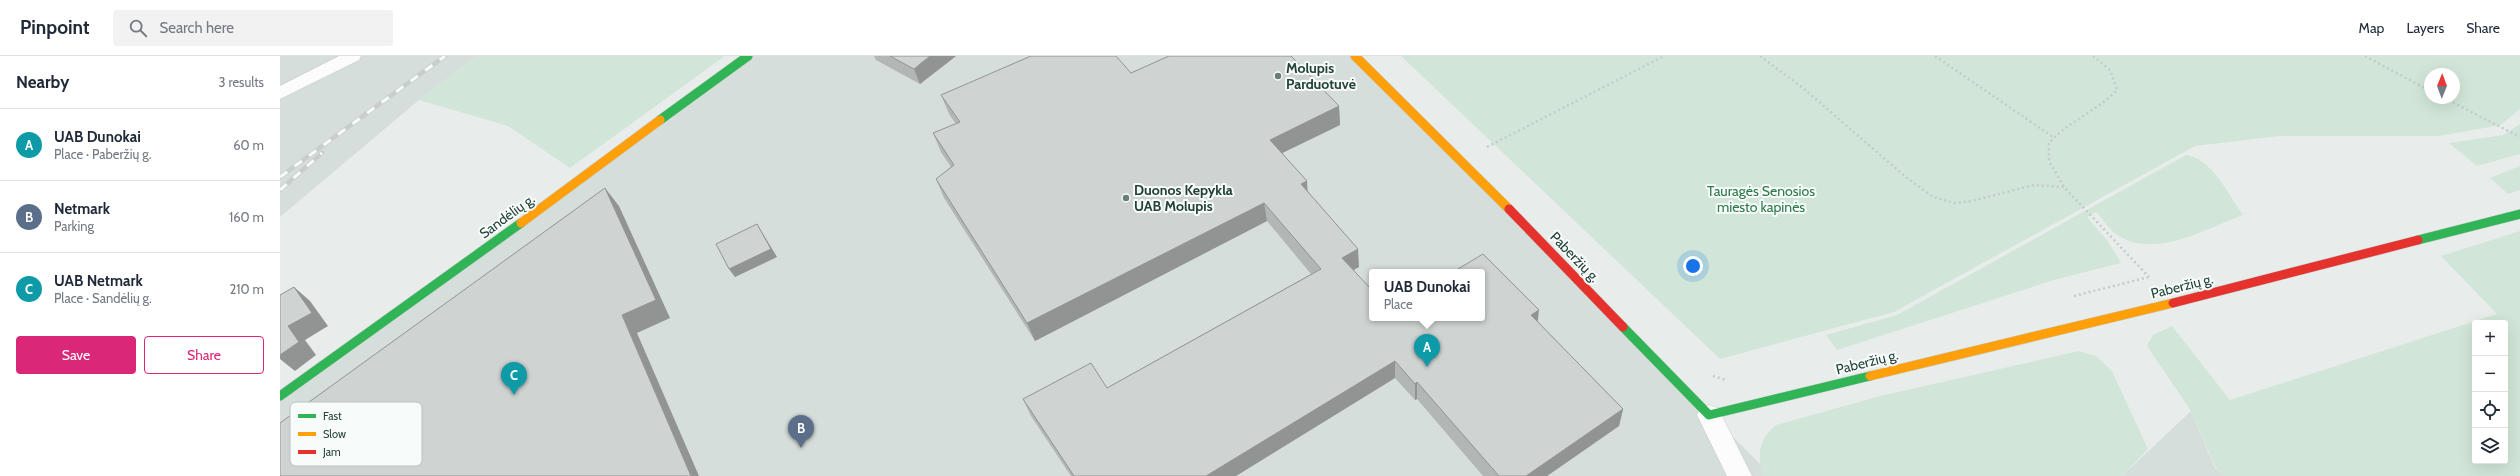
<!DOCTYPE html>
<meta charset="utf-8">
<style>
:root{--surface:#fff;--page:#f2f2f3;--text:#1f2937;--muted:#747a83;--line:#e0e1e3;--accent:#db2777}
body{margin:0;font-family:Cabin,sans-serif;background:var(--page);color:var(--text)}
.controls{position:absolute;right:12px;bottom:12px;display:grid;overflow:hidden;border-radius:4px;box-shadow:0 4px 16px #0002}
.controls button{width:36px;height:36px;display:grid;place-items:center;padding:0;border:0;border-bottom:1px solid var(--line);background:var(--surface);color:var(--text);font:20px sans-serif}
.compass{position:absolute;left:2144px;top:12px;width:36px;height:36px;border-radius:50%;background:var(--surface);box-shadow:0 4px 16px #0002;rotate:1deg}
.you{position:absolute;left:1413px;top:210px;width:14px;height:14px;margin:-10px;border:3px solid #fff;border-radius:50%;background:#1a73e8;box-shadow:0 0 0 6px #1a73e833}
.badge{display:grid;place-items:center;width:26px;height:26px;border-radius:50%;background:var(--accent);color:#fff;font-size:13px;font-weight:700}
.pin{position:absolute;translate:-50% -33px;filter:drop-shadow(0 1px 2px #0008)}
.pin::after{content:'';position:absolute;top:21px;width:14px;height:12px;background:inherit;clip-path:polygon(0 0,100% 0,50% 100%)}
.popup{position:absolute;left:1089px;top:213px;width:116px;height:52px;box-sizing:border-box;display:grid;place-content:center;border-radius:4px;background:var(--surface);filter:drop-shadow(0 1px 3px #0005);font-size:13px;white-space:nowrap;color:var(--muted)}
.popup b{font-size:15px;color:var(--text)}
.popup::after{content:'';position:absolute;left:50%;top:100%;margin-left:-8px;border:8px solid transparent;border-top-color:var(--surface)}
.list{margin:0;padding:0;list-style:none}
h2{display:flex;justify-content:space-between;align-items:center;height:52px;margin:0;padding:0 16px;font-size:17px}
h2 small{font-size:13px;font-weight:400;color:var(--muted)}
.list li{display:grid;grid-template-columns:26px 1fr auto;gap:12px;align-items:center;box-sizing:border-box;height:72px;padding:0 16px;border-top:1px solid var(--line)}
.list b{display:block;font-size:15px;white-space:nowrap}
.list p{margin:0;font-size:13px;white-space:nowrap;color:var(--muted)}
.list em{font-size:13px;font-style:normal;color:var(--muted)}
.actions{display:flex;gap:8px;padding:12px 16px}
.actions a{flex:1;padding:9px 0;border:1px solid var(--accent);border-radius:4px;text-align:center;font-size:14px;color:var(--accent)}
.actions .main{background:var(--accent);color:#fff}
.icon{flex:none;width:22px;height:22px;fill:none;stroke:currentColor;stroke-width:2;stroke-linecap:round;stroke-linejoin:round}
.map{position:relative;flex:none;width:2240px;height:420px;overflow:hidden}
header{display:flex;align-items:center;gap:24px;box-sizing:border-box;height:56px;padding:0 20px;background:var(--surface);border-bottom:1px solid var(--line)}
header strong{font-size:19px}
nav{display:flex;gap:22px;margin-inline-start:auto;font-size:14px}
.search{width:280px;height:36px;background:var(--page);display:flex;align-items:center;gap:10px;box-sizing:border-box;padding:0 14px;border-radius:4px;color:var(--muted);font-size:15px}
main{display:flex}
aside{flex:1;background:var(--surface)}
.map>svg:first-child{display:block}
.built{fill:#d6dedb;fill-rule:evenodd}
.green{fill:#d1e6d8;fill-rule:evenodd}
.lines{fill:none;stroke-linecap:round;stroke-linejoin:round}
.lane-casing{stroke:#c5cac8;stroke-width:1}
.street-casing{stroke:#c5cac8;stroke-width:1}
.fast-casing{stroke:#c3cbc8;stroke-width:10}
.slow-casing{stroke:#c3cbc8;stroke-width:10}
.jam-casing{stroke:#c3cbc8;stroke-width:10}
.path{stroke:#c3ccca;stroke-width:2.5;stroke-dasharray:2 3;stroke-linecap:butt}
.lane{fill:#fcfcfc;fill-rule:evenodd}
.street{fill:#fcfcfc;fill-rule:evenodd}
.fast{stroke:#30b455;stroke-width:9}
.slow{stroke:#ff9f0a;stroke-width:9}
.jam{stroke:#e5322d;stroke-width:9}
.rail-casing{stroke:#c9cdcc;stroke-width:4.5}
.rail{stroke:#f7fbf9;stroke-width:3;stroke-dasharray:9;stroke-linecap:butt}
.wall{fill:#b2b6b5}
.shaded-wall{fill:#919493}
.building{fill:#cfd4d2;stroke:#919493}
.poi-dot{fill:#697e78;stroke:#f7fbf9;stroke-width:1.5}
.labels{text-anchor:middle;stroke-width:4;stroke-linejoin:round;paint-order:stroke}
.poi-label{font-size:14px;font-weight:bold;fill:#24423a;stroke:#f7fbf9;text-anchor:start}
.park-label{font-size:14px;fill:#2d7a4b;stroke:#f7fbf9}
.street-label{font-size:14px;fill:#24423a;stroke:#f7fbf9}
.key{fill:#f7fbf9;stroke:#b8c4c0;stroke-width:1}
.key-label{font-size:11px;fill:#24423a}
</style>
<header>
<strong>Pinpoint</strong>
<div class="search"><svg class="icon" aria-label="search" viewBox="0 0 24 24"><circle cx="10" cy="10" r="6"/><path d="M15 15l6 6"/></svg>Search here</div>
<nav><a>Map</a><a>Layers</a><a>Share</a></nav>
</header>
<main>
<aside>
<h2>Nearby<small>3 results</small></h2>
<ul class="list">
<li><span class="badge" style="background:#0f9aa8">A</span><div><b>UAB Dunokai</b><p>Place · Paberžių g.</p></div><em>60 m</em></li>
<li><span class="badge" style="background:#5c6f8a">B</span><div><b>Netmark</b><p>Parking</p></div><em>160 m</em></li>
<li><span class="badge" style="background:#0f9aa8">C</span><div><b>UAB Netmark</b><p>Place · Sandėlių g.</p></div><em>210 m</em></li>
</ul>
<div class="actions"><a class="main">Save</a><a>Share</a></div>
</aside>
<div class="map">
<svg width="2240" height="420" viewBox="0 0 2240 420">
<rect width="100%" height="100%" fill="#e8edeb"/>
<!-- built -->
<path class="built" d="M 0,0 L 197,0 L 139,44 L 0,161 Z
M 468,0 L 1075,0 L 1481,409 L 1483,420 L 0,420 L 0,340 ZM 1092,216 L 1202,216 L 1202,262 L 1092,262 Z
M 1911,355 L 1935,412 L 1946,420 L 1842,420 Z"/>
<!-- green -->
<path class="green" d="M 197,0 L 445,0 L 290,112 L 228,70 L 139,44 Z
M 1121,0 L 2240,0 L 2240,53 L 2221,69 L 2159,80 L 2000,80 L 1915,90 L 1614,256 L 1440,303 ZM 2150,18 L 2174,18 L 2174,42 L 2150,42 Z
M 2240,68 L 2240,98 L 2197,110 L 2169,87 L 2223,79 Z
M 1906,99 C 1932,102 1949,140 1963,159 C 1927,172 1877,203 1839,180 C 1830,175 1823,163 1816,156 L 1807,161 L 1827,184 L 1841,207 L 1774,224 L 1557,294 L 1546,279 L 1617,259 Z
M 2240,110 L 2240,134 L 2228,138 L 2210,122 Z
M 2240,175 L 2240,420 L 1946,420 L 1936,412 L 1911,355 L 1867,290 L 1873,279 L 1892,270 L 1950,344 L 2217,258 L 2161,200 ZM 2195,267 L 2225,267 L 2225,405 L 2195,405 Z
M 1799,295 L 1816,300 L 1832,315 L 1868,393 L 1842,420 L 1483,420 C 1477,397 1478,385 1496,369 L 1600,340 Z"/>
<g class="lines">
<!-- lane casing -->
<g class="lane-casing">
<path id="lane" d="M 59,0 L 81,0 L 79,4 L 0,43 L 0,30 Z"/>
</g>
<!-- street casing -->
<g class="street-casing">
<path id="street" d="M 1429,349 L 1438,352 L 1472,420 L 1447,420 L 1417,359 L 1420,352 Z"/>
</g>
<!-- fast casing -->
<g class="fast-casing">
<path id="fast" d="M 380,64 L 468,0
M 2138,184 L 2240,158
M 1343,271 L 1429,359 L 1590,320
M 0,340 L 241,167"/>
</g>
<!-- slow casing -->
<g class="slow-casing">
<path id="slow" d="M 1075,0 L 1229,153
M 241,167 L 380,64
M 1590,320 L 1893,247"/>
</g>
<!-- jam casing -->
<g class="jam-casing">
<path id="jam" d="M 1229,153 L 1343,271
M 1893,247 L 2138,184"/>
</g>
<!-- path -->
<path class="path" d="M 1480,0 L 1523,32 L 1627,122 L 1653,141 L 1674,147 L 1692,145 L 1754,129 L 1784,131
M 1655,0 L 1773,81
M 1813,0 L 1830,14 L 1837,34 C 1817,55 1789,65 1769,87 L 1769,105 L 1784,131 L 1869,221
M 2085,0 L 2150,35
M 2164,42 L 2240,81
M 1207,91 L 1384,0
M 1794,240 L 1869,221
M 1433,320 L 1446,324"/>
<!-- lane -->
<use href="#lane" class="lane"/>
<!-- street -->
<use href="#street" class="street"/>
<!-- fast -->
<use href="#fast" class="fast"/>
<!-- slow -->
<use href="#slow" class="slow"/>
<!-- jam -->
<use href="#jam" class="jam"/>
<!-- rail casing -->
<g class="rail-casing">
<path id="rail" d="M 0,121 L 165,0
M 0,134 L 42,97"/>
</g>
<!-- rail -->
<use href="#rail" class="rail"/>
</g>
<!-- wall -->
<path class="wall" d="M 594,0 L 676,0 L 640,28 L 596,4 Z
M 851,17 L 1059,50 L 1060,69 L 1002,97 L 1079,211 L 1073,214 L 1092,262 L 1258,266 L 1343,353 L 1339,370 L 1267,420 L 1203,420 L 1137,343 L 1135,344 L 1115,322 L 956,420 L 791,420 L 751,360 L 743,343 L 827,332 L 1031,218 L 987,165 L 755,285 L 664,142 L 656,123 L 671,111 L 661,96 L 653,77 L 676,68 L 669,58 L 661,39 Z"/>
<!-- shaded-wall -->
<path class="shaded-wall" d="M 650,0 L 676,0 L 640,28 L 634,13 Z
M 1059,50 L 1060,69 L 992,102 L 990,84 Z
M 1027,125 L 1028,143 L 1021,128 Z
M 325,132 L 339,150 L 390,262 L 357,277 L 419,420 L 411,420 L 342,259 Z
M 984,147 L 987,165 L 755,285 L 747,267 Z
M 477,168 L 497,201 L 455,221 L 449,213 Z
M 1078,193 L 1079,211 L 1063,220 L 1062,202 Z
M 14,231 L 30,245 L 48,270 L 25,284 L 36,299 L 15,315 L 0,303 L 0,299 L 8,270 Z
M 1259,254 L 1257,272 L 1251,259 Z
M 1115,305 L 1115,322 L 956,420 L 926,420 Z
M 1137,326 L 1137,343 L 1135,344 L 1135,328 Z
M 1343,353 L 1339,370 L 1267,420 L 1246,420 Z"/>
<!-- building -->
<path class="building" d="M 610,0 L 650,0 L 634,13 Z
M 751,0 L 836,0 L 851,17 L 889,0 L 1011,0 L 1059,50 L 990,84 L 1027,125 L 1021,128 L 1078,193 L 1062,202 L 1092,234 L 1092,262 L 1202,262 L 1202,216 L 1173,216 L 1203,198 L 1259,254 L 1251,259 L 1343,353 L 1246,420 L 1219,420 L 1137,326 L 1135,328 L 1115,305 L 926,420 L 794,420 L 743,343 L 811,307 L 827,332 L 1041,213 L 984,147 L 747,267 L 656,123 L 674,109 L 653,77 L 680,66 L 661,39 Z
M 325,132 L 376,244 L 342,259 L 411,420 L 0,420 L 0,367 Z
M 477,168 L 491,193 L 449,213 L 436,188 Z
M 14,231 L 32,257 L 8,270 L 19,286 L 0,299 L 0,239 Z"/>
<!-- markers -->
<g class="poi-dot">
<circle cx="998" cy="20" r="4"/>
<circle cx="846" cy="142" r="4"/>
</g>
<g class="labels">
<!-- poi labels -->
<g class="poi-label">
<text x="1006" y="17">Molupis<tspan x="1006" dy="16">Parduotuvė</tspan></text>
<text x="854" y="139">Duonos Kepykla<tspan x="854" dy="16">UAB Molupis</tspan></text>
</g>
<!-- park labels -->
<g class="park-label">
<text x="1481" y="140">Tauragės Senosios<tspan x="1481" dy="16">miesto kapinės</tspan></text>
</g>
<!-- street labels -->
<g class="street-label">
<text transform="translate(227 160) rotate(-36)" y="5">Sandėlių g.</text>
<text transform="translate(1295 201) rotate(46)" y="5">Paberžių g.</text>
<text transform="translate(1902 230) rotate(-14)" y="5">Paberžių g.</text>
<text transform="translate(1587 306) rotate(-14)" y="5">Paberžių g.</text>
</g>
</g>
<!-- legend -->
<rect x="10" y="346" width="132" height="64" rx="6" class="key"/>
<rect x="18" y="358" width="18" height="4" fill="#30b455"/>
<rect x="18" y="376" width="18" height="4" fill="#ff9f0a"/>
<rect x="18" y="394" width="18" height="4" fill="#e5322d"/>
<g class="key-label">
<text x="43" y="364">Fast</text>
<text x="43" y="382">Slow</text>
<text x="43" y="400">Jam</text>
</g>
</svg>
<div class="controls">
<button>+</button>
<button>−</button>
<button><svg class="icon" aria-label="locate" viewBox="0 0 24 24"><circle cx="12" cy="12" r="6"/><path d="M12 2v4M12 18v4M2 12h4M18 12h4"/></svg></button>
<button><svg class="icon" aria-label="layers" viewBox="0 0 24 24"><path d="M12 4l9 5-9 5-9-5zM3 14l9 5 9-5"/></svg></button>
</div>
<svg class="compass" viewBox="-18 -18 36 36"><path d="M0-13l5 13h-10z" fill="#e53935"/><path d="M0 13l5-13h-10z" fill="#747a83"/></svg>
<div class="you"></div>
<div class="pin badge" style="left:1147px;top:311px;background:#0f9aa8">A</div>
<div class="popup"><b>UAB Dunokai</b>Place</div>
<div class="pin badge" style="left:521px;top:392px;background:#5c6f8a">B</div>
<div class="pin badge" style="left:234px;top:339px;background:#0f9aa8">C</div>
</div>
</main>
